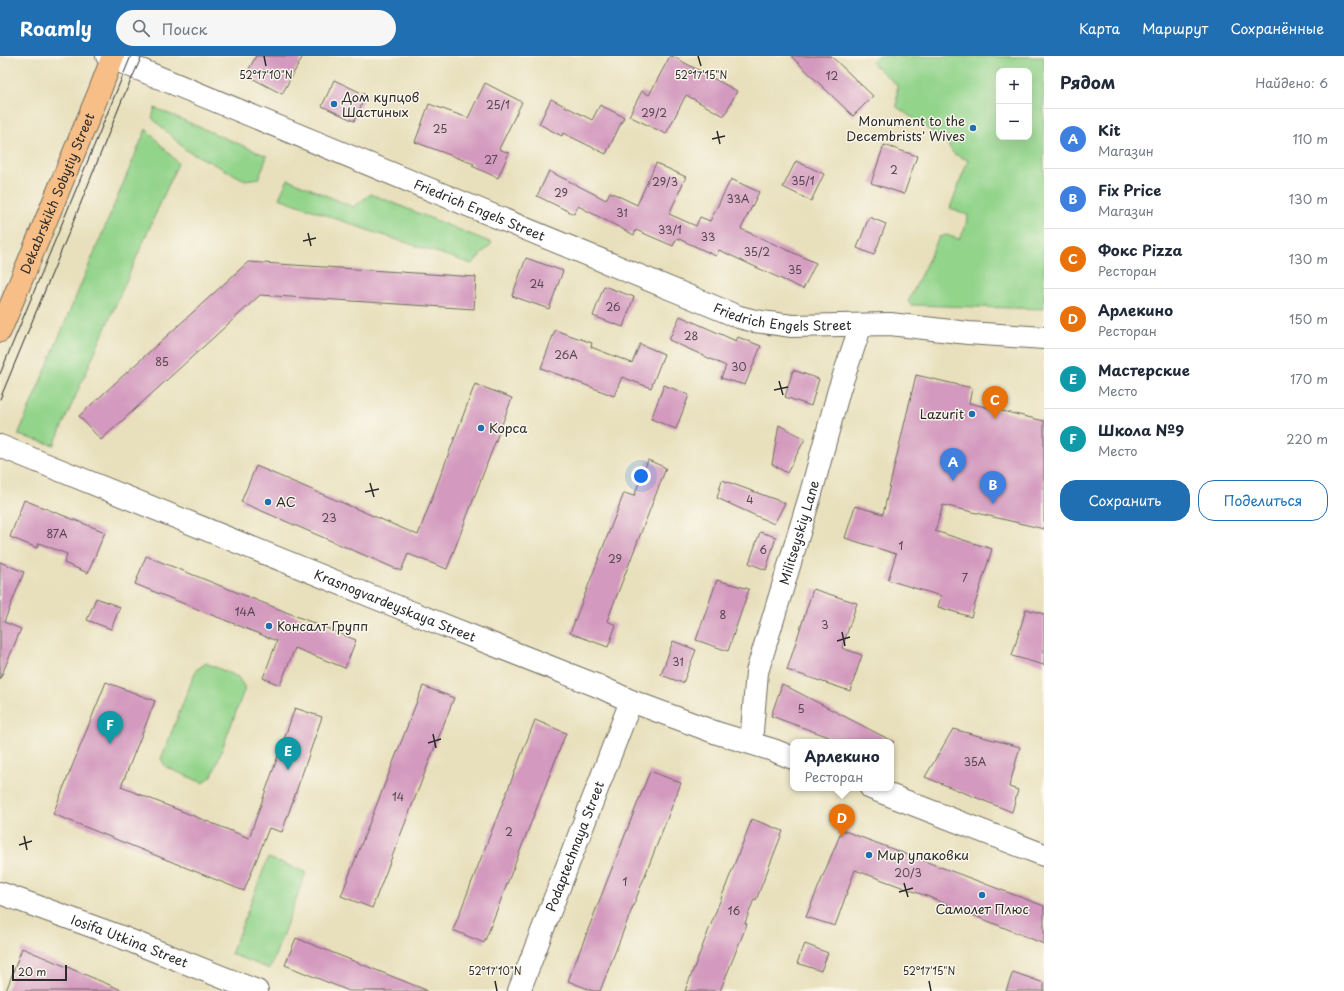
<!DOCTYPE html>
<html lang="ru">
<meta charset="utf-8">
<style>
:root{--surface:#fff;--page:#f6f6f7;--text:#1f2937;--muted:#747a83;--line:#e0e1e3;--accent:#1f6fb2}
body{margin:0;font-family:"Playpen Sans",sans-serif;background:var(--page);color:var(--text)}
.controls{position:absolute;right:12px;top:12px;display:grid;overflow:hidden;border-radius:8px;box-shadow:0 4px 16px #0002}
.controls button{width:36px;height:36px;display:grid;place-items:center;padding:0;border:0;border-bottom:1px solid var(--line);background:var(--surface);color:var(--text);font:20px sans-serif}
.scale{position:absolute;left:12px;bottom:10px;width:55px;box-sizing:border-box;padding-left:4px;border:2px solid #2b2b2b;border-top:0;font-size:11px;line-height:14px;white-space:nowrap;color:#2b2b2b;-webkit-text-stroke:3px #fbf7ec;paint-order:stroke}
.you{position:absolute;left:641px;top:420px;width:14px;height:14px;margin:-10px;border:3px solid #fff;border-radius:50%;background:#1a73e8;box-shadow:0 0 0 6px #1a73e833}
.badge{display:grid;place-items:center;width:26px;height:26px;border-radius:50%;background:var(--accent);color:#fff;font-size:13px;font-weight:700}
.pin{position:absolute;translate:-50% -33px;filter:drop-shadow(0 1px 2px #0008)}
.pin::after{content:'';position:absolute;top:21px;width:14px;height:12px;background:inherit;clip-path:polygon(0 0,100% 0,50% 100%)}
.popup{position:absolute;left:790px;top:683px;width:104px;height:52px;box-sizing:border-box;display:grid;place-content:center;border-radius:8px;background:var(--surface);filter:drop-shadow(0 1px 3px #0005);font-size:13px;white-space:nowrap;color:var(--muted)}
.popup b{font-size:15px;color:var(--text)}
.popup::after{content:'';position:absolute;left:50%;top:100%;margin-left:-8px;border:8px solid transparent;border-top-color:var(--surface)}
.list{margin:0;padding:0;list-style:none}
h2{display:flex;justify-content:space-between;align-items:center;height:52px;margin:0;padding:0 16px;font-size:17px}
h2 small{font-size:13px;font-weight:400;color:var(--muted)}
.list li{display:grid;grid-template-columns:26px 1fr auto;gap:12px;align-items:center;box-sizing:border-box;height:60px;padding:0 16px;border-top:1px solid var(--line)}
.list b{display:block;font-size:15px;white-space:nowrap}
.list p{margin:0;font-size:13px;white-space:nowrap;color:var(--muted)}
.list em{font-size:13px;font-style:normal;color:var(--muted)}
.actions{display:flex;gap:8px;padding:12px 16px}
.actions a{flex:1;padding:9px 0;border:1px solid var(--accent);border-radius:16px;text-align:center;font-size:14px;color:var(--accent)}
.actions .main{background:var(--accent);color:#fff}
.icon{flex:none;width:22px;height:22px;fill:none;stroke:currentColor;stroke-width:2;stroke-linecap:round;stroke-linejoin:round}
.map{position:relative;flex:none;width:1044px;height:935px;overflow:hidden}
header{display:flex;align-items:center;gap:24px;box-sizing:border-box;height:56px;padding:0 20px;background:var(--accent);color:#fff}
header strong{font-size:19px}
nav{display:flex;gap:22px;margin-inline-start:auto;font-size:14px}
.search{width:280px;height:36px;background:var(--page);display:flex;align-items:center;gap:10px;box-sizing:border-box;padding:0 14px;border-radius:22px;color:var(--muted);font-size:15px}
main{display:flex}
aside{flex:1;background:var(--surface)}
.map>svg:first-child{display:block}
.green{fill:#93d48b;stroke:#5f805b;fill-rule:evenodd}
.building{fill:#d399be}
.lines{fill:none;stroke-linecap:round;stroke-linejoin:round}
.minor-casing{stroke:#6d6a5e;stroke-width:24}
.major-casing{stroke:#6d6a5e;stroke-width:24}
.minor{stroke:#fff;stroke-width:22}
.major{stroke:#f7be87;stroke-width:22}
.tram{stroke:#2b2b2b;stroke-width:1}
.ticks{fill:none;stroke:#2b2b2b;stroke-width:1.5}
.poi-dot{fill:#1f6fb2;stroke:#fbf7ec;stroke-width:1.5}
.labels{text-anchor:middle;stroke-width:3;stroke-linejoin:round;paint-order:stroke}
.number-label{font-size:11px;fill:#554650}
.poi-label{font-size:13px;fill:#2b2b2b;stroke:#fbf7ec;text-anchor:start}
.street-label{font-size:13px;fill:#2b2b2b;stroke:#fbf7ec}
.ticks-label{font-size:10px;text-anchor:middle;fill:#2b2b2b;stroke:#fbf7ec;stroke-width:3;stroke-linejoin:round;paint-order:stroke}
</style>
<header>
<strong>Roamly</strong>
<div class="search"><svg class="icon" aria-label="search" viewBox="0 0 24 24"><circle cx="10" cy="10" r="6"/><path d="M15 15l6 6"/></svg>Поиск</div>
<nav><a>Карта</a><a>Маршрут</a><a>Сохранённые</a></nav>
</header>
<main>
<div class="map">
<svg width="1044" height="935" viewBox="0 0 1044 935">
<rect width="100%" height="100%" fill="#fbf7ec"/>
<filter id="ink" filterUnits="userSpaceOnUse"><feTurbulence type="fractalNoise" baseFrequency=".025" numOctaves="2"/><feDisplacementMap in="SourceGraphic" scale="8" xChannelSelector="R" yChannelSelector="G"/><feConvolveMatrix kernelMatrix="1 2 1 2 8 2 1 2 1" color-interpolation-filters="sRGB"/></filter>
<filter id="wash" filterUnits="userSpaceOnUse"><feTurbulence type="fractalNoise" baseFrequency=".012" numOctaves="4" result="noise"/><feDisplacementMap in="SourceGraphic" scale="16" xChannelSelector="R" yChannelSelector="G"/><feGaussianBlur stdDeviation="0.9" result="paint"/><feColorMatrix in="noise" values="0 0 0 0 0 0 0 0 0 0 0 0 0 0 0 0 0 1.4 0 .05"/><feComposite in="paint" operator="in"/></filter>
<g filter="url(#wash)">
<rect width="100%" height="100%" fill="#e8e0bc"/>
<!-- green -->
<path class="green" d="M 877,0 L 1044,1 L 1044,253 L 911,249 L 908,246 L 939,181 L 946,179 L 959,183 L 964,175 L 968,159 L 950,152 L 968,104 L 954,98 L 945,85 L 897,51 L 897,29 L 871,6 ZM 999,15 L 1029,15 L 1029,81 L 999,81 Z
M 155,52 L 267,100 L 259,122 L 245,124 L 186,94 L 152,62 Z
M 146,73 L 178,107 L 54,389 L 18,379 Z
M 288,123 L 353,151 L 371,138 L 492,187 L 472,208 L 370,175 L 279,142 Z
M 206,607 L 238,621 L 245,632 L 212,720 L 203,727 L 166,711 L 161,703 L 196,614 Z
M 268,802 L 306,816 L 270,913 L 231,898 Z"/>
<g id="blocks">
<!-- building -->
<path class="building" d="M 256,0 L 303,0 L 282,38 L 246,19 Z
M 670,0 L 672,0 L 737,35 L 724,60 L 686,39 L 666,78 L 629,60 L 642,35 L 649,39 Z
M 791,0 L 831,0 L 873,40 L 853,60 Z
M 334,24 L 366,39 L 354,65 L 322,50 Z
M 485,27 L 522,46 L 499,93 L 509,97 L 498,122 L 472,110 L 474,108 L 415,86 L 429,48 L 468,62 Z
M 551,43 L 592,64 L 600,49 L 624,61 L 606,98 L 563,77 L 562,80 L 539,68 Z
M 884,89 L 917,100 L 904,138 L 871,127 Z
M 796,105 L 824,118 L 811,145 L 783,131 Z
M 656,107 L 686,121 L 669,158 L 696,170 L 700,161 L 710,165 L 731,123 L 759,136 L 741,173 L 816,207 L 803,233 L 719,194 L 716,200 L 677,182 L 673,190 L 636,174 L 634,179 L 578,150 L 574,158 L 537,140 L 549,115 L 606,144 L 610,136 L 637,149 Z
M 869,161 L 886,168 L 874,199 L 857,192 Z
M 526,202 L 563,215 L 549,253 L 512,240 Z
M 248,206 L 476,221 L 474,253 L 260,239 L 101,384 L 79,360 Z
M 604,230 L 634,241 L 623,271 L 593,260 Z
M 680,260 L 736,285 L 738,281 L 761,290 L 745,329 L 721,322 L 726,310 L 669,284 Z
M 555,274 L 592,287 L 591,291 L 632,307 L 640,288 L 664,298 L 651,332 L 622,321 L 614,340 L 541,312 Z
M 793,314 L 819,323 L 811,350 L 785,341 Z
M 916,319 L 972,332 L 969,347 L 1044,365 L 1044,473 L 943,449 L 935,475 L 992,493 L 971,561 L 938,551 L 941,540 L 888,524 L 896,498 L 845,482 L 855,450 L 883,458 Z
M 475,328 L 512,342 L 447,513 L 408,498 L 401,515 L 241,446 L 256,410 L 418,479 Z
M 664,329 L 689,339 L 676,373 L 651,363 Z
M 779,369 L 805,383 L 787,417 L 772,408 Z
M 648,404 L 666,412 L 607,565 L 616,569 L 608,591 L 570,577 L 624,437 L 634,440 Z
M 722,424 L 785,447 L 774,468 L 717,442 Z
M 24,444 L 105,476 L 88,517 L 64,507 L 67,498 L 39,487 L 37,492 L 10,481 Z
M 760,476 L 776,481 L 766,514 L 749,507 Z
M 146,500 L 356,584 L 345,612 L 295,592 L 280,629 L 263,622 L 277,585 L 135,528 Z
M 0,506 L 24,516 L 4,566 L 21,573 L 0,623 Z
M 717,524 L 749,533 L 728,595 L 696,584 Z
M 813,533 L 857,547 L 842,592 L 862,599 L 850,635 L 787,614 Z
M 96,542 L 120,551 L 111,573 L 87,564 Z
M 1026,553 L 1044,558 L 1044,609 L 1012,600 Z
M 673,585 L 696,594 L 683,627 L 661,619 Z
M 106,626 L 155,645 L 121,731 L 249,782 L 295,652 L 322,661 L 282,776 L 269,772 L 244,835 L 53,758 Z
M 782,628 L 894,686 L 827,686 L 829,681 L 771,660 Z
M 423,630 L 454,642 L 372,852 L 341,840 Z
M 535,664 L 566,677 L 484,887 L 453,874 Z
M 953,673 L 1020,691 L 1009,731 L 1018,734 L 1012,756 L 925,721 Z
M 650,715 L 681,727 L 600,935 L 593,935 L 568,925 Z
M 752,763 L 783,775 L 756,844 L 754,843 L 745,867 L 747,868 L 720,935 L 685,935 Z
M 842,774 L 1044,850 L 1044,888 L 929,841 L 855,814 L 835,870 L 806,861 Z
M 296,882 L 426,934 L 426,935 L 349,935 L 285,909 Z
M 805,888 L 828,897 L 821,915 L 797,907 Z
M 22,892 L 124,935 L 6,935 Z
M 1013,916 L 1044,927 L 1044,935 L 1006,935 Z"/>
</g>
</g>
<g filter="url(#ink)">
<use href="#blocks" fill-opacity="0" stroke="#6d6a5e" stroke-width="1"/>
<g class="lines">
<!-- minor casing -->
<g class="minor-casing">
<g id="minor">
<path id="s1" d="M 107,0 L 739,261 L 755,265 L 792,270 L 890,268 L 968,277 L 1044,282"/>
<path id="s2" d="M 0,390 L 408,555 L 598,630 L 631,645 L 717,677 L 773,694 L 793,702"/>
<path id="s3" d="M 751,687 L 757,616 L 811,437 L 839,334 L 861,269"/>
<path d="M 871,732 L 1044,799"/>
<path id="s4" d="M 0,837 L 116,879 L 257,935"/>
<path id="s5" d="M 519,935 L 631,645"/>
</g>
</g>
<!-- major casing -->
<g class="major-casing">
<g id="major">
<path id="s6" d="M 0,275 L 100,34 L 113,0"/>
</g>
</g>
<!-- minor -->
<use href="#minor" class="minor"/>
<!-- major -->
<use href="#major" class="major"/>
<!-- tram -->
<path class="tram" d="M 0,318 L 131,0
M 0,343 L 72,169 L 122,44 L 142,0"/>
</g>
</g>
<!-- ticks -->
<path class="ticks" d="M 264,0 L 266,10M 698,0 L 701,10M 717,75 L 720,88M 712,83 L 725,80M 308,177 L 311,190M 303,185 L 316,182M 779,325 L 783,339M 774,334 L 788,331M 370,427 L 374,441M 365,436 L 379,433M 842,576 L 845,590M 837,585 L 850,581M 433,678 L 436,692M 428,687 L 441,683M 24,780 L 27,794M 19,789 L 32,785M 904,827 L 908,841M 899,836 L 913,832M 495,925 L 497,935M 929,925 L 931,935"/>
<!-- markers -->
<g class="poi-dot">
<circle cx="334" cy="48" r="4"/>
<circle cx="973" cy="72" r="4"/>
<circle cx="972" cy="358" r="4"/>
<circle cx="481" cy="372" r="4"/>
<circle cx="268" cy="446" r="4"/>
<circle cx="269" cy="570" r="4"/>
<circle cx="869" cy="799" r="4"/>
<circle cx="982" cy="839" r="4"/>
</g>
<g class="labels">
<!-- number labels -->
<g class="number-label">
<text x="832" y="24">12</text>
<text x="498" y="53">25/1</text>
<text x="654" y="61">29/2</text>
<text x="440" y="77">25</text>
<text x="491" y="108">27</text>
<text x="894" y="118">2</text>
<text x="803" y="129">35/1</text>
<text x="665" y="130">29/3</text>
<text x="561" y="141">29</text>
<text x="738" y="147">33А</text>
<text x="622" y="161">31</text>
<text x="670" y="178">33/1</text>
<text x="708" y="185">33</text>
<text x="757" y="200">35/2</text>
<text x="795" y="218">35</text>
<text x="537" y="232">24</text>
<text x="613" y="255">26</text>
<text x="691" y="284">28</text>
<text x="566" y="303">26А</text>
<text x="162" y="310">85</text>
<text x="739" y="315">30</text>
<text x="750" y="448">4</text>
<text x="329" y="466">23</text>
<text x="57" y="482">87А</text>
<text x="901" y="494">1</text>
<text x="763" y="498">6</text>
<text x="615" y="507">29</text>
<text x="965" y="526">7</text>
<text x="245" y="560">14А</text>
<text x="723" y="563">8</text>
<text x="825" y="573">3</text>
<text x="678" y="610">31</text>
<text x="801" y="657">5</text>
<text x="975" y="710">35А</text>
<text x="398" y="745">14</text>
<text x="509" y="780">2</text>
<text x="908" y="821">20/3</text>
<text x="625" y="830">1</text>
<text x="734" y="859">16</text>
</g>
<!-- poi labels -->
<g class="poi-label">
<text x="342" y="46">Дом купцов<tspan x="342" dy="15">Шастиных</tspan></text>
<text x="965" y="70" text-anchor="end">Monument to the<tspan x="965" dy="15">Decembrists' Wives</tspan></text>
<text x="964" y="363" text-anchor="end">Lazurit</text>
<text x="489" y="377">Корса</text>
<text x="276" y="451">АС</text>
<text x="277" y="575">Консалт Групп</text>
<text x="877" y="804">Мир упаковки</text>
<text x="982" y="858" text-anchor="middle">Самолет Плюс</text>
</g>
<!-- street labels -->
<g class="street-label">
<text dy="5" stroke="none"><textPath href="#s6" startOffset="149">Dekabrskikh Sobytiy Street</textPath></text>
<text dy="5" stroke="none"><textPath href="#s1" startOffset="403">Friedrich Engels Street</textPath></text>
<text dy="5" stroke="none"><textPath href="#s1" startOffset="727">Friedrich Engels Street</textPath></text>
<text dy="5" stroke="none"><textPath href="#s3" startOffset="217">Militseyskiy Lane</textPath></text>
<text dy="5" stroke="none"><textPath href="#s2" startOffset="426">Krasnogvardeyskaya Street</textPath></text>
<text dy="5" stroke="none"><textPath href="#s5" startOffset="155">Podaptechnaya Street</textPath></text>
<text dy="5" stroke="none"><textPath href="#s4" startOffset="138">Iosifa Utkina Street</textPath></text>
</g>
</g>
<g class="ticks-label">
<text x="266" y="23">52°17'10"N</text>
<text x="701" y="23">52°17'15"N</text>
<text x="495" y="919">52°17'10"N</text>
<text x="929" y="919">52°17'15"N</text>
</g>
</svg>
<div class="controls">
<button>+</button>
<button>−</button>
</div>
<div class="scale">20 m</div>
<div class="you"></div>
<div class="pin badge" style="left:953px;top:425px;background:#3f7fe0">A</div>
<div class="pin badge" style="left:993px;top:448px;background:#3f7fe0">B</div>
<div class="pin badge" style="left:995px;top:363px;background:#e8710a">C</div>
<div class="pin badge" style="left:842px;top:781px;background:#e8710a">D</div>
<div class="popup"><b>Арлекино</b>Ресторан</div>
<div class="pin badge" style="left:288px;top:714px;background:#0f9aa8">E</div>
<div class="pin badge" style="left:110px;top:688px;background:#0f9aa8">F</div>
</div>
<aside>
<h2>Рядом<small>Найдено: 6</small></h2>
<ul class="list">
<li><span class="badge" style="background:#3f7fe0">A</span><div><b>Kit</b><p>Магазин</p></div><em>110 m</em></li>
<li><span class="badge" style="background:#3f7fe0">B</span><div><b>Fix Price</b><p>Магазин</p></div><em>130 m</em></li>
<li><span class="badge" style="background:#e8710a">C</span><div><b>Фокс Pizza</b><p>Ресторан</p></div><em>130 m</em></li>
<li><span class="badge" style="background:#e8710a">D</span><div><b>Арлекино</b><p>Ресторан</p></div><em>150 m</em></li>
<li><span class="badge" style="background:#0f9aa8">E</span><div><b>Мастерские</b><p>Место</p></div><em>170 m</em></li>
<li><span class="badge" style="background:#0f9aa8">F</span><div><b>Школа №9</b><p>Место</p></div><em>220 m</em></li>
</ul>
<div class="actions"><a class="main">Сохранить</a><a>Поделиться</a></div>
</aside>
</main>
